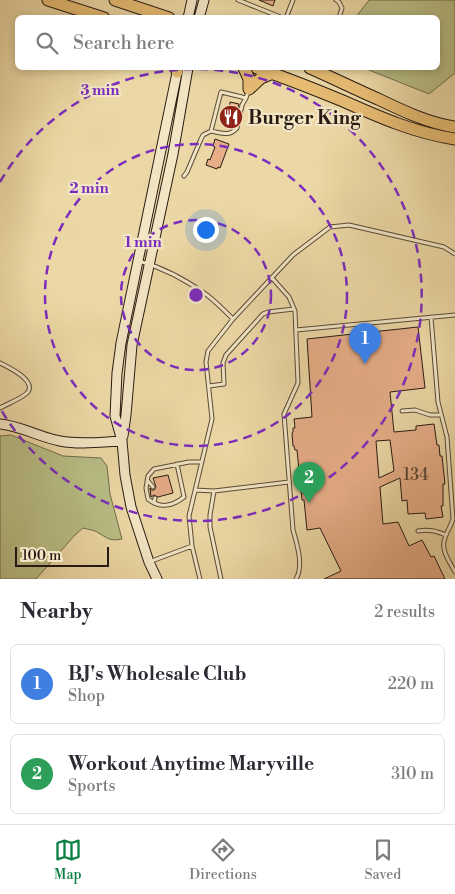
<!DOCTYPE html>
<style>
:root{--surface:#fff;--page:#f7f7f7;--text:#2b2b33;--muted:#7c7c81;--line:#e1e1e2;--accent:#0b8043}
body{margin:0;font-family:"Libre Bodoni",serif;background:var(--page);color:var(--text)}
.scale{position:absolute;left:15px;bottom:12px;width:94px;box-sizing:border-box;padding-left:5px;border:2px solid #271a12;border-top:0;font-size:14px;line-height:18px;white-space:nowrap;color:#271a12;-webkit-text-stroke:4px #f3e6c5;paint-order:stroke}
.you{position:absolute;left:205px;top:229px;width:18px;height:18px;margin:-12px;border:4px solid #fff;border-radius:50%;background:#1a73e8;box-shadow:0 0 0 8px #1a73e833}
.badge{display:grid;place-items:center;width:32px;height:32px;border-radius:50%;background:var(--accent);color:#fff;font-size:16px;font-weight:700}
.pin{position:absolute;translate:-50% -41px;filter:drop-shadow(0 1px 2px #0008)}
.pin::after{content:'';position:absolute;top:26px;width:18px;height:15px;background:inherit;clip-path:polygon(0 0,100% 0,50% 100%)}
.list{margin:0;padding:0;list-style:none}
h2{display:flex;justify-content:space-between;align-items:center;height:65px;margin:0;padding:0 20px;font-size:21px}
h2 small{font-size:16px;font-weight:400;color:var(--muted)}
.list li{display:grid;grid-template-columns:32px 1fr auto;gap:15px;align-items:center;box-sizing:border-box;height:80px;margin:0 10px 10px;padding:0 10px;border:1px solid var(--line);border-radius:8px}
.list b{display:block;font-size:19px;white-space:nowrap}
.list p{margin:0;font-size:16px;white-space:nowrap;color:var(--muted)}
.list em{font-size:16px;font-style:normal;color:var(--muted)}
.icon{flex:none;width:28px;height:28px;fill:none;stroke:currentColor;stroke-width:2;stroke-linecap:round;stroke-linejoin:round}
.map{position:relative;flex:none;width:455px;height:579px;overflow:hidden}
.search{position:absolute;background:var(--surface);box-shadow:0 2px 8px #0003;left:15px;right:15px;top:15px;height:55px;display:flex;align-items:center;gap:12px;box-sizing:border-box;padding:0 18px;border-radius:8px;color:var(--muted);font-size:19px}
.sheet{height:245px;background:var(--surface)}
nav{display:flex;justify-content:space-around;align-items:center;box-sizing:border-box;height:70px;border-top:1px solid var(--line);background:var(--surface);font-size:14px;color:var(--muted)}
nav a{display:grid;justify-items:center;gap:2px}
nav .on{color:var(--accent)}
.map>svg:first-child{display:block}
.green{fill:#b9be86;stroke:#706c4c}
.building{fill:#e7ae89;stroke:#271a12;fill-rule:evenodd}
.lines{fill:none;stroke-linecap:round;stroke-linejoin:round}
.lane-casing{stroke:#584a37;stroke-width:5}
.secondary-casing{stroke:#271a12;stroke-width:11}
.highway-casing{stroke:#271a12;stroke-width:13}
.lane{stroke:#f3e6c5;stroke-width:3}
.secondary{stroke:#f3e6c5;stroke-width:9}
.highway{stroke:#e6bc73;stroke-width:11}
.ring{fill:none;stroke:#7b2cbf;stroke-width:2.5;stroke-dasharray:9 6}
.labels{text-anchor:middle;stroke-width:4.5;stroke-linejoin:round;paint-order:stroke}
.number-label{font-size:16px;fill:#573f30}
.poi-label{font-size:19px;font-weight:bold;fill:#271a12;stroke:#f3e6c5;text-anchor:start}
.centre{fill:#7b2cbf;stroke:#f3e6c5;stroke-width:2.5}
.ring-label{font-size:15px;text-anchor:middle;font-weight:bold;fill:#7b2cbf;stroke:#f3e6c5;stroke-width:4.5;stroke-linejoin:round;paint-order:stroke}
</style>
<div class="map">
<svg width="455" height="579" viewBox="0 0 455 579">
<rect width="100%" height="100%" fill="#ecd8a6"/>
<filter id="stains"><feTurbulence type="fractalNoise" baseFrequency=".004" numOctaves="4"/><feColorMatrix values="0 0 0 0 .2 0 0 0 0 .09 0 0 0 0 .02 0 0 0 .5 -.17"/></filter>
<radialGradient id="worn" r=".72"><stop offset=".6" stop-color="#630" stop-opacity="0"/><stop offset="1" stop-color="#630" stop-opacity=".3"/></radialGradient>
<!-- green -->
<path class="green" d="M 369,0 L 455,0 L 455,73 L 429,94 L 364,68 L 438,68 L 438,18 L 356,17 Z
M 11,435 L 63,456 L 101,458 L 107,466 L 110,494 L 122,539 C 108,542 107,537 95,531 C 92,530 87,529 83,528 L 75,535 L 36,579 L 0,579 L 0,436 Z"/>
<!-- building -->
<path class="building" d="M 259,0 L 275,0 L 273,6 Z
M 230,102 L 239,104 L 233,127 L 224,125 L 227,109 L 229,109 Z
M 215,139 L 229,144 L 220,168 L 218,167 L 217,169 L 206,165 L 208,159 L 210,160 L 215,147 L 213,146 Z
M 418,327 L 425,388 L 390,392 L 394,432 L 416,430 L 416,426 L 434,424 L 437,445 L 439,445 L 440,456 L 442,456 L 445,484 L 443,484 L 443,506 L 441,506 L 443,517 L 426,519 L 425,513 L 408,514 L 407,500 L 402,501 L 400,478 L 380,487 L 383,524 L 398,522 L 409,546 L 422,540 L 431,557 L 434,556 L 445,579 L 324,579 L 341,571 L 320,528 L 307,530 L 304,500 L 302,500 L 297,450 L 295,450 L 294,446 L 293,446 L 292,433 L 293,432 L 293,428 L 295,428 L 294,419 L 312,417 L 307,339 ZM 390,440 L 394,471 L 379,478 L 376,441 Z
M 168,475 L 173,493 L 158,497 L 154,495 L 151,497 L 150,488 L 151,490 L 154,490 L 156,487 L 153,478 Z"/>
<g class="lines">
<!-- lane casing -->
<g class="lane-casing">
<path id="lane" d="M 238,0 L 283,18
M 336,0 L 339,2 L 342,8 L 339,18
M 286,18 L 293,0
M 211,131 C 222,133 229,137 237,128 L 242,105 L 246,98
M 184,176 L 187,172 L 201,139 L 203,135 L 211,131 L 221,92 L 246,98 L 248,92
M 139,261 C 164,268 186,280 207,295 C 216,302 225,311 233,319
M 272,278 L 289,297 L 295,311 L 298,383 L 284,414 L 293,530 C 297,544 304,566 296,579
M 431,317 L 438,402 L 447,437 L 453,519 C 451,526 447,531 445,538 C 440,550 450,562 455,572
M 296,330 L 455,315
M 0,363 C 8,367 36,380 28,392 C 23,398 7,404 0,408
M 209,386 L 224,384 L 223,363 L 226,355 L 263,314 L 268,312 L 294,309
M 402,411 L 415,410 L 430,415 L 441,415
M 177,464 L 184,497
M 148,481 L 153,487
M 195,490 L 214,491 L 289,482
M 214,491 L 210,515 L 210,527 L 221,579
M 184,497 C 173,506 160,509 148,499 L 146,488 L 148,476 L 154,469 L 189,462 L 202,462
M 154,503 L 155,498
M 418,531 C 429,529 436,531 446,535
M 149,562 L 192,546
M 200,579 L 192,546 L 189,516 L 212,419 L 206,362 L 208,351 L 233,319 L 293,255 L 330,227 L 349,225 L 444,247 L 455,254"/>
</g>
<!-- secondary casing -->
<g class="secondary-casing">
<path id="secondary" d="M 188,18 L 192,0
M 199,18 L 204,0
M 0,424 C 21,426 39,437 60,441 C 80,445 101,442 122,441
M 123,436 L 126,415 L 132,345 L 173,154 L 188,68
M 157,579 L 149,562 L 131,507 L 125,475 L 122,441 L 115,416 L 117,373 L 121,343 L 178,68"/>
</g>
<!-- highway casing -->
<g class="highway-casing">
<path id="highway" d="M 48,0 L 104,18
M 115,0 L 169,18
M 177,68 L 177,72
M 244,68 L 249,79 L 249,89
M 257,68 C 286,78 314,89 343,101 C 379,117 415,133 455,139
M 310,68 C 333,78 355,89 378,99 C 403,111 428,123 455,127
M 249,89 L 261,78 L 273,73"/>
</g>
<!-- lane -->
<use href="#lane" class="lane"/>
<!-- secondary -->
<use href="#secondary" class="secondary"/>
<!-- highway -->
<use href="#highway" class="highway"/>
</g>
<!-- distance rings -->
<g class="ring">
<circle cx="196" cy="295" r="75"/>
<circle cx="196" cy="295" r="151"/>
<path d="M0 182A226 226 0 1 1 0 408"/>
</g>
<!-- icons -->
<defs>
<g id="restaurant-disc" transform="scale(1.25)"><circle r="9.5" fill="#8f2418" stroke="#f3e6c5"/><path d="M-5-6h1v4h1v-4h1v4h1v-4h1v5L-1.5 .5V6h-2V.5L-5-1ZM5-6V6H3V1.5H1.5Q1.5-4 5-6Z" fill="#fff"/></g>
</defs>
<g fill-rule="evenodd">
<use href="#restaurant-disc" x="231" y="117"/>
</g>
<g class="labels">
<!-- number labels -->
<g class="number-label">
<text x="416" y="480">134</text>
</g>
<!-- poi labels -->
<g class="poi-label">
<text x="248" y="124">Burger King</text>
</g>
</g>
<circle cx="196" cy="295" r="8" class="centre"/>
<g class="ring-label">
<text x="100" y="95">3 min</text>
<text x="89" y="193">2 min</text>
<text x="143" y="247">1 min</text>
</g>
<rect width="100%" height="100%" filter="url(#stains)"/>
<rect width="100%" height="100%" fill="url(#worn)"/>
</svg>
<div class="scale">100 m</div>
<div class="you"></div>
<div class="pin badge" style="left:365px;top:364px;background:#3f7fe0">1</div>
<div class="pin badge" style="left:309px;top:503px;background:#2e9e5b">2</div>
<div class="search"><svg class="icon" aria-label="search" viewBox="0 0 24 24"><circle cx="10" cy="10" r="6"/><path d="M15 15l6 6"/></svg>Search here</div>
</div>
<section class="sheet">
<h2>Nearby<small>2 results</small></h2>
<ul class="list">
<li><span class="badge" style="background:#3f7fe0">1</span><div><b>BJ's Wholesale Club</b><p>Shop</p></div><em>220 m</em></li>
<li><span class="badge" style="background:#2e9e5b">2</span><div><b>Workout Anytime Maryville</b><p>Sports</p></div><em>310 m</em></li>
</ul>
</section>
<nav>
<a class="on"><svg class="icon" aria-label="map" viewBox="0 0 24 24"><path d="M3 6l6-2 6 2 6-2v14l-6 2-6-2-6 2zM9 4v14M15 6v14"/></svg>Map</a>
<a><svg class="icon" aria-label="directions" viewBox="0 0 24 24"><path d="M12 3l9 9-9 9-9-9zM9 14v-3h6M13 9l2 2-2 2"/></svg>Directions</a>
<a><svg class="icon" aria-label="saved" viewBox="0 0 24 24"><path d="M7 4h10v16l-5-4-5 4z"/></svg>Saved</a>
</nav>
